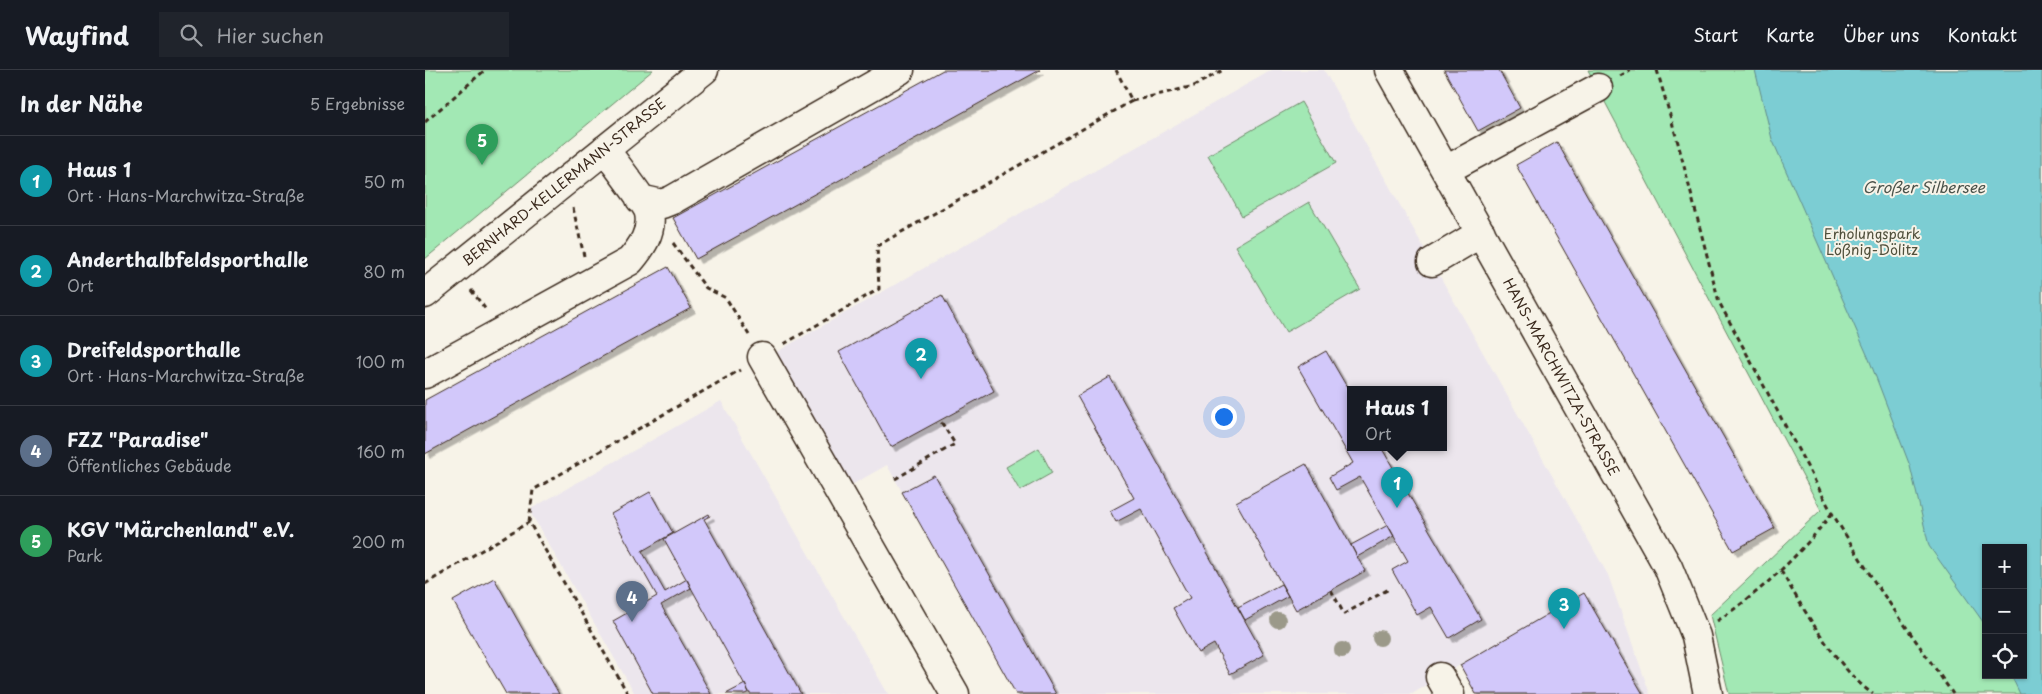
<!DOCTYPE html>
<html lang="de">
<meta charset="utf-8">
<style>
:root{--surface:#171b24;--page:#20242c;--text:#f1f3f6;--muted:#9ea1a6;--line:#363941;--accent:#db2777}
body{margin:0;font-family:"Playpen Sans",sans-serif;background:var(--page);color:var(--text)}
.controls{position:absolute;right:15px;bottom:15px;display:grid;overflow:hidden;border-radius:0px;box-shadow:0 1px 4px #0004}
.controls button{width:45px;height:45px;display:grid;place-items:center;padding:0;border:0;border-bottom:1px solid var(--line);background:var(--surface);color:var(--text);font:25px sans-serif}
.you{position:absolute;left:798px;top:346px;width:18px;height:18px;margin:-12px;border:4px solid #fff;border-radius:50%;background:#1a73e8;box-shadow:0 0 0 8px #1a73e833}
.badge{display:grid;place-items:center;width:32px;height:32px;border-radius:50%;background:var(--accent);color:#fff;font-size:16px;font-weight:700}
.pin{position:absolute;translate:-50% -41px;filter:drop-shadow(0 1px 2px #0008)}
.pin::after{content:'';position:absolute;top:26px;width:18px;height:15px;background:inherit;clip-path:polygon(0 0,100% 0,50% 100%)}
.popup{position:absolute;left:922px;top:316px;width:100px;height:65px;box-sizing:border-box;display:grid;place-content:center;border-radius:0px;background:var(--surface);filter:drop-shadow(0 1px 4px #0005);font-size:16px;white-space:nowrap;color:var(--muted)}
.popup b{font-size:19px;color:var(--text)}
.popup::after{content:'';position:absolute;left:50%;top:100%;margin-left:-10px;border:10px solid transparent;border-top-color:var(--surface)}
.list{margin:0;padding:0;list-style:none}
h2{display:flex;justify-content:space-between;align-items:center;height:65px;margin:0;padding:0 20px;font-size:21px}
h2 small{font-size:16px;font-weight:400;color:var(--muted)}
.list li{display:grid;grid-template-columns:32px 1fr auto;gap:15px;align-items:center;box-sizing:border-box;height:90px;padding:0 20px;border-top:1px solid var(--line)}
.list b{display:block;font-size:19px;white-space:nowrap}
.list p{margin:0;font-size:16px;white-space:nowrap;color:var(--muted)}
.list em{font-size:16px;font-style:normal;color:var(--muted)}
.icon{flex:none;width:28px;height:28px;fill:none;stroke:currentColor;stroke-width:2;stroke-linecap:round;stroke-linejoin:round}
.map{position:relative;flex:none;width:1617px;height:624px;overflow:hidden}
header{display:flex;align-items:center;gap:30px;box-sizing:border-box;height:70px;padding:0 25px;background:var(--surface);border-bottom:1px solid var(--line)}
header strong{font-size:24px}
nav{display:flex;gap:28px;margin-inline-start:auto;font-size:18px}
.search{width:350px;height:45px;background:var(--page);display:flex;align-items:center;gap:12px;box-sizing:border-box;padding:0 18px;border-radius:0px;color:var(--muted);font-size:19px}
main{display:flex}
aside{flex:1;background:var(--surface)}
.map>svg:first-child{display:block}
.built{fill:#ece6ed;fill-rule:evenodd}
.green{fill:#a2e8b4;stroke:#6e8969;fill-rule:evenodd}
.water{fill:#7ccdd3;stroke:#628c8b}
.building{fill:#d2c8fa;stroke:#3b2a1e;filter:url(#shadow)}
.lines{fill:none;stroke-linecap:round;stroke-linejoin:round}
.minor-casing{stroke:#3b2a1e;stroke-width:31}
.path{stroke:#3b2a1e;stroke-width:3;stroke-dasharray:5 4;stroke-linecap:butt}
.minor{stroke:#f7f3e8;stroke-width:28}
.tree{fill:#9b9989}
.labels{text-anchor:middle;stroke-width:4;stroke-linejoin:round;paint-order:stroke}
.street-label{font-size:14px;fill:#3b2a1e;stroke:#f7f3e8}
.park-label{font-size:14px;fill:#50503c;stroke:#f7f3e8}
.water-label{font-size:15px;font-style:italic;fill:#4b534b;stroke:#f7f3e8}
</style>
<header>
<strong>Wayfind</strong>
<div class="search"><svg class="icon" aria-label="search" viewBox="0 0 24 24"><circle cx="10" cy="10" r="6"/><path d="M15 15l6 6"/></svg>Hier suchen</div>
<nav><a>Start</a><a>Karte</a><a>Über uns</a><a>Kontakt</a></nav>
</header>
<main>
<aside>
<h2>In der Nähe<small>5 Ergebnisse</small></h2>
<ul class="list">
<li><span class="badge" style="background:#0f9aa8">1</span><div><b>Haus 1</b><p>Ort · Hans-Marchwitza-Straße</p></div><em>50 m</em></li>
<li><span class="badge" style="background:#0f9aa8">2</span><div><b>Anderthalbfeldsporthalle</b><p>Ort</p></div><em>80 m</em></li>
<li><span class="badge" style="background:#0f9aa8">3</span><div><b>Dreifeldsporthalle</b><p>Ort · Hans-Marchwitza-Straße</p></div><em>100 m</em></li>
<li><span class="badge" style="background:#5c6f8a">4</span><div><b>FZZ &quot;Paradise&quot;</b><p>Öffentliches Gebäude</p></div><em>160 m</em></li>
<li><span class="badge" style="background:#2e9e5b">5</span><div><b>KGV &quot;Märchenland&quot; e.V.</b><p>Park</p></div><em>200 m</em></li>
</ul>
</aside>
<div class="map">
<svg width="1617" height="624" viewBox="0 0 1617 624">
<defs>
<filter id="shadow"><feDropShadow dx="4.5" dy="4.5" stdDeviation="0" flood-color="#0004"/></filter>
</defs>
<rect width="100%" height="100%" fill="#f7f3e8"/>
<filter id="ink" filterUnits="userSpaceOnUse"><feTurbulence type="fractalNoise" baseFrequency=".02" numOctaves="2"/><feDisplacementMap in="SourceGraphic" scale="10" xChannelSelector="R" yChannelSelector="G"/><feConvolveMatrix kernelMatrix="1 2 1 2 8 2 1 2 1" color-interpolation-filters="sRGB"/></filter>
<g filter="url(#ink)">
<!-- built -->
<path class="built" d="M 847,0 L 899,0 L 1183,505 L 1225,624 L 1051,624 L 1035,595 L 987,624 L 591,624 L 462,395 L 423,417 L 348,284 ZM 926,319 L 1018,319 L 1018,377 L 926,377 Z
M 296,331 L 463,624 L 210,624 L 104,440 Z"/>
<!-- green -->
<path class="green" d="M 0,0 L 228,0 L 0,189 Z
M 1163,0 L 1617,0 L 1617,624 L 1304,624 L 1285,545 L 1396,440 ZM 1561,478 L 1598,478 L 1598,605 L 1561,605 Z
M 876,32 L 911,93 L 817,146 L 783,85 Z
M 884,132 L 935,219 L 861,262 L 810,176 Z
M 614,378 L 627,403 L 595,421 L 581,397 Z"/>
<!-- water -->
<path class="water" d="M 1330,0 L 1617,0 L 1617,624 L 1595,624 L 1586,605 L 1598,605 L 1598,478 L 1561,478 L 1561,556 L 1504,476 L 1485,396 L 1444,289 L 1347,69 Z"/>
<!-- building -->
<path class="building" d="M 518,0 L 615,0 L 271,189 L 248,148 Z
M 1019,0 L 1074,0 L 1095,38 L 1053,61 Z
M 1132,72 L 1350,458 L 1308,481 L 1091,95 Z
M 243,197 L 266,238 L 0,384 L 0,330 Z
M 517,225 L 569,321 L 466,377 L 414,282 Z
M 901,281 L 926,324 L 926,377 L 956,377 L 1056,549 L 1024,568 L 1006,537 L 992,545 L 967,500 L 983,491 L 935,407 L 911,420 L 904,407 L 928,393 L 873,297 Z
M 685,307 L 839,585 L 805,604 L 789,574 L 773,583 L 748,538 L 765,528 L 716,439 L 691,452 L 685,441 L 709,428 L 652,326 Z
M 881,394 L 940,501 L 871,540 L 811,432 Z
M 509,405 L 631,624 L 591,624 L 477,422 Z
M 225,422 L 248,463 L 217,481 L 240,522 L 262,509 L 266,518 L 236,535 L 286,624 L 228,624 L 188,551 L 232,526 L 186,444 Z
M 284,444 L 285,446 L 279,449 L 376,624 L 325,624 L 239,469 Z
M 963,455 L 969,466 L 932,487 L 926,475 Z
M 69,508 L 134,624 L 81,624 L 55,579 L 28,531 Z
M 856,514 L 863,526 L 820,550 L 813,537 Z
M 1159,523 L 1218,624 L 1051,624 L 1035,595 Z
M 320,614 L 324,622 L 320,624 L 301,624 Z"/>
<g class="lines">
<!-- minor casing -->
<g class="minor-casing">
<path id="minor" d="M 964,0 L 1243,497 L 1271,566 L 1283,624
M 1021,100 L 1173,18
M 215,129 L 237,134 L 247,130 L 475,0
M 1007,192 L 1056,163
M 0,224 L 279,0
M 337,287 L 530,624
M 0,304 L 205,191 C 216,178 228,162 224,143 C 222,134 187,90 180,79
M 1015,607 L 1025,624"/>
</g>
<!-- path -->
<path class="path" d="M 1232,0 L 1253,73 L 1294,232 L 1407,443 L 1449,511 L 1528,624
M 1195,6 L 1205,0
M 707,31 L 769,16 L 798,0
M 0,52 L 60,0
M 148,138 L 159,186
M 248,173 L 281,218 L 301,228 L 324,265
M 46,220 L 62,241
M 359,274 L 454,219 L 452,176 L 707,31 L 691,0
M 470,409 L 530,374 L 515,350
M 1356,501 C 1377,537 1414,601 1448,624
M 0,514 L 104,452
M 906,520 L 919,544 L 964,519
M 1292,551 C 1336,522 1375,485 1407,443
M 203,624 L 104,452 L 108,420 L 315,300"/>
<!-- minor -->
<use href="#minor" class="minor"/>
</g>
<!-- trees -->
<g class="tree">
<circle cx="853" cy="550" r="8"/>
<circle cx="955" cy="568" r="8"/>
<circle cx="917" cy="580" r="8"/>
</g>
</g>
<g class="labels">
<!-- street labels -->
<g class="street-label">
<text transform="translate(139 112) rotate(-39)" y="5">BERNHARD-KELLERMANN-STRASSE</text>
<text transform="translate(1136 307) rotate(61)" y="5">HANS-MARCHWITZA-STRASSE</text>
</g>
<!-- park labels -->
<g class="park-label">
<text x="1447" y="169">Erholungspark<tspan x="1447" dy="16">Lößnig-Dölitz</tspan></text>
</g>
<!-- water labels -->
<g class="water-label">
<text x="1499" y="123">Großer Silbersee</text>
</g>
</g>
</svg>
<div class="controls">
<button>+</button>
<button>−</button>
<button><svg class="icon" aria-label="locate" viewBox="0 0 24 24"><circle cx="12" cy="12" r="6"/><path d="M12 2v4M12 18v4M2 12h4M18 12h4"/></svg></button>
</div>
<div class="you"></div>
<div class="pin badge" style="left:972px;top:438px;background:#0f9aa8">1</div>
<div class="popup"><b>Haus 1</b>Ort</div>
<div class="pin badge" style="left:496px;top:309px;background:#0f9aa8">2</div>
<div class="pin badge" style="left:1139px;top:559px;background:#0f9aa8">3</div>
<div class="pin badge" style="left:207px;top:552px;background:#5c6f8a">4</div>
<div class="pin badge" style="left:57px;top:95px;background:#2e9e5b">5</div>
</div>
</main>
